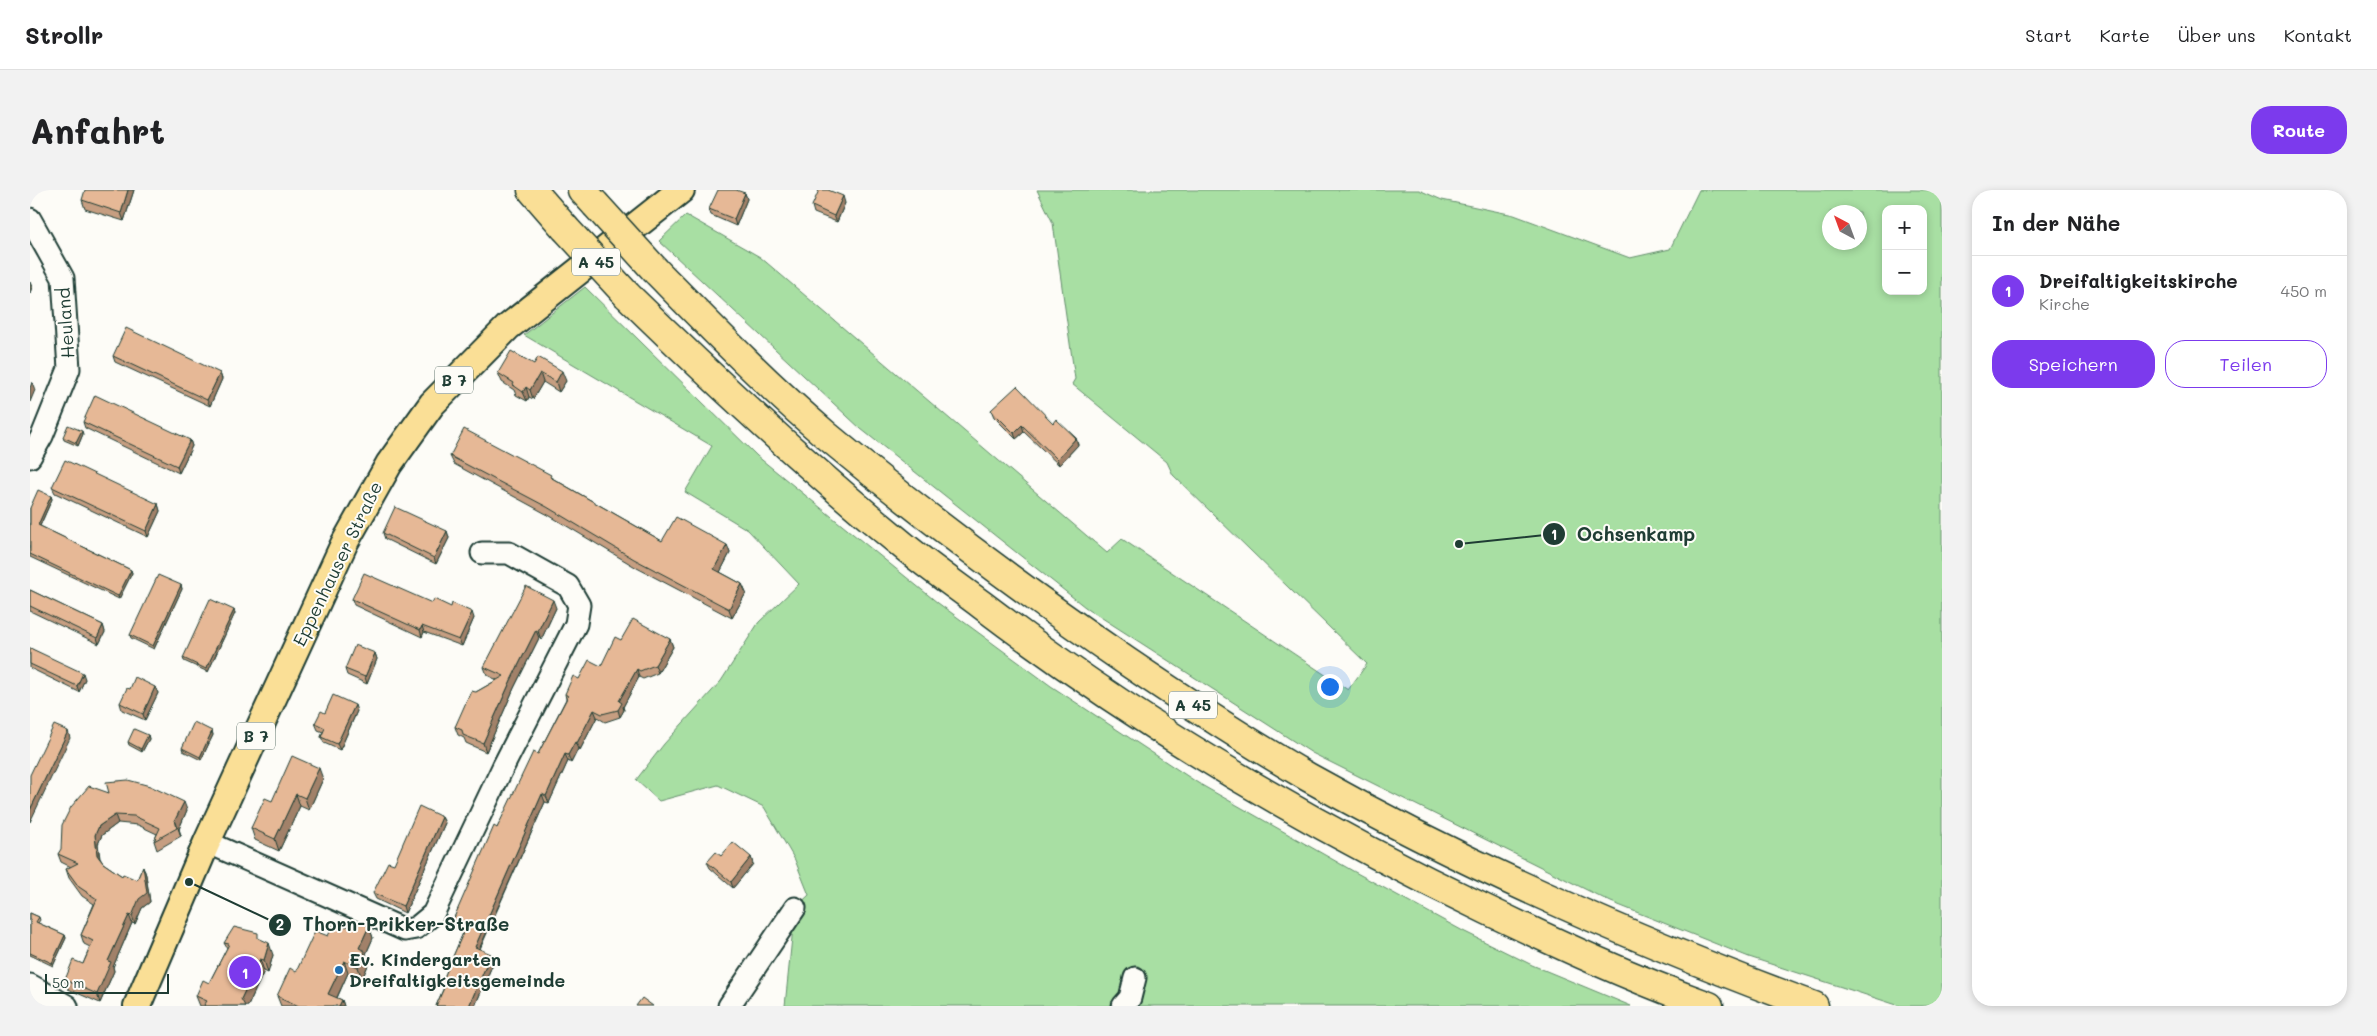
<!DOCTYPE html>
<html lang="de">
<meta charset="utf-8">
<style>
:root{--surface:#fff;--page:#f2f2f2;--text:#202124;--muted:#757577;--line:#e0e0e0;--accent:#7c3aed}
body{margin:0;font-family:Mali,sans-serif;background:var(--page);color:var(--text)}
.controls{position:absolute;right:15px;top:15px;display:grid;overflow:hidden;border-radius:10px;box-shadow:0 2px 8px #0003}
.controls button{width:45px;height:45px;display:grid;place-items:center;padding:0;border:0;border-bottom:1px solid var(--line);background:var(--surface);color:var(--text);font:25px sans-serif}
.compass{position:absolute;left:1792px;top:15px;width:45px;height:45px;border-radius:50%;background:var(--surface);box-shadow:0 2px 8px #0003;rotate:319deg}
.scale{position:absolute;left:15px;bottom:12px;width:124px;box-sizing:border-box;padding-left:5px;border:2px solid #1f3d34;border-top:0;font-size:14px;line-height:18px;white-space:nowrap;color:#1f3d34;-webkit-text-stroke:4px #fdfcf7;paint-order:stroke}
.you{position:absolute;left:1299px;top:496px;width:18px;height:18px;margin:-12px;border:4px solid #fff;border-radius:50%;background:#1a73e8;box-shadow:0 0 0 8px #1a73e833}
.badge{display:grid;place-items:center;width:32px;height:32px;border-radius:50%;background:var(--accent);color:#fff;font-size:16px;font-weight:700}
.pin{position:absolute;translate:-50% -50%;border:2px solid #fff;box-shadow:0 1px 5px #0006}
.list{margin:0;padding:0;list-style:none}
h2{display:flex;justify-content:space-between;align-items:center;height:65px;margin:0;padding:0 20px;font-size:21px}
h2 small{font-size:16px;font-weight:400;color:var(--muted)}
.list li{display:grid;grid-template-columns:32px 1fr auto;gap:15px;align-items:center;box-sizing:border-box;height:70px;padding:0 20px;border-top:1px solid var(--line)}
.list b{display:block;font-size:19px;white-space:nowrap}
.list p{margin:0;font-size:16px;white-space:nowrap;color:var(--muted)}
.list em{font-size:16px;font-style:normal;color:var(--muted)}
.actions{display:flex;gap:10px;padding:15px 20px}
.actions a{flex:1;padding:11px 0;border:1px solid var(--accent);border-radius:20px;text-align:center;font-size:18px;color:var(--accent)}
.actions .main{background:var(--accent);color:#fff}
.map{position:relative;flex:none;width:1912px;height:816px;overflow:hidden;border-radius:20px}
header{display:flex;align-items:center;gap:30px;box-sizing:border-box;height:70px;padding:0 25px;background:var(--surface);border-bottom:1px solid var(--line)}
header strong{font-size:24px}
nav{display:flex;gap:28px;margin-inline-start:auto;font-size:18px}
.intro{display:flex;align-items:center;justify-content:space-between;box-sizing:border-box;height:120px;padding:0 30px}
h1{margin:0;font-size:35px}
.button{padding:12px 22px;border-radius:20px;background:var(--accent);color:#fff;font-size:18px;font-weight:700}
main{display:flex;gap:30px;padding:0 30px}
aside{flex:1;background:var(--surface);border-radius:20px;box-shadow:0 2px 8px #0003}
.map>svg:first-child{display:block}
.green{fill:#a8dfa3;stroke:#648e6c;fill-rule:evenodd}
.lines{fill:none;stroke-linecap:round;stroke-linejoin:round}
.minor-casing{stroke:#1f3d34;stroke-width:25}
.major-casing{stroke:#1f3d34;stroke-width:30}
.highway-casing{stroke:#1f3d34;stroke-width:31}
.minor{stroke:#fdfcf7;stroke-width:21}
.major{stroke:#fadf96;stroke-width:26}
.highway{stroke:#fadf96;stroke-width:28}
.highway-bridge-casing{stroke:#1f3d34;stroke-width:31;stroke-linecap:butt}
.highway-bridge{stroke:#fadf96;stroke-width:28}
.wall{fill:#c69e81;stroke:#1f3d34}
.shaded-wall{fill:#a18169;stroke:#1f3d34}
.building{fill:#e6b896;stroke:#1f3d34}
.poi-dot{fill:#1f6fb2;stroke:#fdfcf7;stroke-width:2}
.labels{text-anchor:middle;stroke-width:4;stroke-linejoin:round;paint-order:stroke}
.shield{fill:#fdfcf7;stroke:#62766e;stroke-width:1}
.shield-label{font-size:16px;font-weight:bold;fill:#1f3d34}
.street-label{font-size:18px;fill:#1f3d34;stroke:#fdfcf7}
.poi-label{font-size:18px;font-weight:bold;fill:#1f3d34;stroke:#fdfcf7;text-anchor:start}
.leader{fill:none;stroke:#1f3d34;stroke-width:2}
.callout-dot{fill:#1f3d34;stroke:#fdfcf7;stroke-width:2}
.mark-label{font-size:15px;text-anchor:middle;font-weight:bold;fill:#fff}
.callout-label{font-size:19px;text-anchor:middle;font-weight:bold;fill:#1f3d34;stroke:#fdfcf7;stroke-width:4;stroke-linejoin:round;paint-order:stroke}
</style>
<header>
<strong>Strollr</strong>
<nav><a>Start</a><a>Karte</a><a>Über uns</a><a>Kontakt</a></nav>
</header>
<div class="intro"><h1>Anfahrt</h1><a class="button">Route</a></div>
<main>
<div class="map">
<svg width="1912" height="816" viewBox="0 0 1912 816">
<rect width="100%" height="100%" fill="#fdfcf7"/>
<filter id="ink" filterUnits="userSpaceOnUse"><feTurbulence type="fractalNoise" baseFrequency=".02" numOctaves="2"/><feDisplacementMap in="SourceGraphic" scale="10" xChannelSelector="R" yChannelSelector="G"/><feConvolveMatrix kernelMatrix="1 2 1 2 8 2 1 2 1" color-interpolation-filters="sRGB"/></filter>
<g filter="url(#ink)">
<!-- green -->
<path class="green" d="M 1007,0 L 1389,0 L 1412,10 L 1484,25 L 1600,68 L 1640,59 L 1669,0 L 1912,0 L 1912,816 L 1870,816 L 1719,767 L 1581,712 L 1282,563 L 1055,417 L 831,239 L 629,51 L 656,25 L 730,67 L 1077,363 L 1092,349 L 1318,500 L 1337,474 L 1143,285 L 1137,272 L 1042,194 L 1045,189 L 1023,33 ZM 1856,19 L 1893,19 L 1893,101 L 1856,101 ZM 1830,22 L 1830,52 L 1800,52 L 1800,22 Z
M 555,97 L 727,266 L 908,413 L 1021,496 L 1168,593 L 1323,681 L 1433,741 L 1502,775 L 1601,816 L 755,816 L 765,718 L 779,705 L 765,670 L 734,617 L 688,595 L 629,611 L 606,590 L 634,554 L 691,491 L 729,432 L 769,394 L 718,340 L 655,302 L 682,256 L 494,145 Z"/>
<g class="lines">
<!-- minor casing -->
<g class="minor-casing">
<path id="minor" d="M 0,29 L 33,88 L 39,179 L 12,246 L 0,267
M 177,652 L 375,740 L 386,738 L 403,724 L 473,577 L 546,434 L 549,415 L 538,396 L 479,363 L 452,363
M 0,795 L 37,816
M 699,816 L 765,718
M 1093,816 L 1100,808 L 1105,788"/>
</g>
<!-- major casing -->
<g class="major-casing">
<path id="major" d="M 107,816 L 177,652 L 314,354 L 359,274 L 402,214 L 478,137 L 651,0"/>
</g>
<!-- highway casing -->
<g class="highway-casing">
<path id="highway" d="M 502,0 L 535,38
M 552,0 L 565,14
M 626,81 C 681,137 736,194 796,245 C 892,325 993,400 1096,471 C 1155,511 1216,551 1278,587 C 1440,678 1610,752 1784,816
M 597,105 C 685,191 774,274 869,352 C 895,374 924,394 952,415 C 1109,534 1279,635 1457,720 C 1530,755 1603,789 1679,816"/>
</g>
<!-- minor -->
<use href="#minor" class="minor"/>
<!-- major -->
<use href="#major" class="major"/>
<!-- highway -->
<use href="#highway" class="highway"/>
<!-- highway-bridge casing -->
<g class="highway-bridge-casing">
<path id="highway-bridge" d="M 565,14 L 626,81
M 535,38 L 597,105"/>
</g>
<!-- highway-bridge -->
<use href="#highway-bridge" class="highway-bridge"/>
</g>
<!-- wall -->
<path class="wall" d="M 104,0 L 94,31 L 55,19 L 52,10 Z
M 715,3 L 717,9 L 706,36 L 681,25 L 679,19 Z
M 815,13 L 807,32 L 784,23 L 782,16 Z
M 83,166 L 190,183 L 192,189 L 180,216 L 85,172 Z
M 504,174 L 536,191 L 529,202 L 513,192 L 503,209 L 499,207 L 497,211 L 486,205 L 484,200 L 472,192 L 468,183 Z
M 961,220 L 1023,233 L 1046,248 L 1048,255 L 1029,275 L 994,242 L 986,249 L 964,227 Z
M 53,232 L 160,250 L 162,256 L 149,283 L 55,238 Z
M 53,244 L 48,256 L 34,250 L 33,247 Z
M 420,266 L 522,288 L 632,351 L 697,355 L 700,363 L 690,382 L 712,394 L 716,403 L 702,428 L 607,378 L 520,326 L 424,274 Z
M 22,297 L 128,314 L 130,321 L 118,347 L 25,303 Z
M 21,306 L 22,309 L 10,336 L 101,380 L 102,383 L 89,409 L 0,367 L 0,318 Z
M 417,341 L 419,348 L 406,374 L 355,349 L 353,343 Z
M 151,395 L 152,399 L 124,459 L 101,448 L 100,445 Z
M 0,400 L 73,435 L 75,442 L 69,454 L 0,421 Z
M 322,409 L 402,413 L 444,428 L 432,456 L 394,442 L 392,447 L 324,415 Z
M 526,418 L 511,450 L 509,448 L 484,498 L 456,562 L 436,553 L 434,548 L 428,545 L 425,537 L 446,502 L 467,490 L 457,485 L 454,477 Z
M 204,420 L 205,423 L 178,482 L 154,471 L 153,468 Z
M 640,449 L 643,457 L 628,483 L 613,489 L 609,487 L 593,517 L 594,520 L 590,527 L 575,532 L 567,527 L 550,560 L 548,559 L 541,573 L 538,571 L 519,613 L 515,612 L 450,759 L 464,771 L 445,816 L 406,816 L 415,795 L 413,790 L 434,741 L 426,738 L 423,730 L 467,638 L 508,564 L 536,509 L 535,504 L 549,489 L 571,476 L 591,450 Z
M 0,458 L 55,489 L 49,502 L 0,478 Z
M 345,463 L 347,469 L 337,494 L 317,485 L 315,479 Z
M 125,497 L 128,503 L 115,530 L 92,520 L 90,513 L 100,499 Z
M 327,521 L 310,560 L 294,553 L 291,547 L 293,542 L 288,540 L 285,533 L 295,523 Z
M 182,541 L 183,545 L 171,570 L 153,561 L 152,558 Z
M 118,545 L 119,549 L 112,562 L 99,555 L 98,552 Z
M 293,589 L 279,620 L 270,616 L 249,661 L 225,650 L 221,638 L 242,611 Z
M 79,603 L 157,620 L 149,639 L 151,646 L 127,660 L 124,651 L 127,644 L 108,635 L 88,633 L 72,645 L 68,654 L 70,668 L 73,673 L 92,686 L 107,690 L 113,676 L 116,685 L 120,712 L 112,718 L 105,734 L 102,733 L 83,777 L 84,781 L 70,813 L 38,799 L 35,790 L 53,774 L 60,757 L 54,754 L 51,745 L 64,714 L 52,706 L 39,688 L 36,679 L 41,677 L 31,672 L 28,664 Z
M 412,627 L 415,633 L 375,723 L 346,709 L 343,703 Z
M 691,666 L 721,667 L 723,674 L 703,698 L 680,678 L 677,672 Z
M 0,723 L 9,727 L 10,730 L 8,733 L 35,745 L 36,748 L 23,776 L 0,765 Z
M 339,736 L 343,748 L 336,764 L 339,773 L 332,789 L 318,783 L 307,808 L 312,810 L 314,816 L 251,816 L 247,806 L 266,782 L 317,737 Z
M 230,749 L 243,765 L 238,783 L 234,781 L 218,816 L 170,816 L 166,806 L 179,793 L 197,758 L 194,753 Z"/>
<!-- shaded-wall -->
<path class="shaded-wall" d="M 98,0 L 104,0 L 94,31 L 91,23 Z
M 715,3 L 717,9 L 706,36 L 704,29 Z
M 813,6 L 815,13 L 807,32 L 804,26 Z
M 0,92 L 2,97 L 0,104 Z
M 532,181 L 536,191 L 529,202 L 526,192 Z
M 190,183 L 192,189 L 180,216 L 177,210 Z
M 510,183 L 513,192 L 503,209 L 500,200 Z
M 2,192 L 5,200 L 0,212 L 0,198 Z
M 496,197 L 499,207 L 497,211 L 493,202 Z
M 992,235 L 994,242 L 986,249 L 984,243 Z
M 52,241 L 53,244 L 48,256 L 46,253 Z
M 1046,248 L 1048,255 L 1029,275 L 1027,269 Z
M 160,250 L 162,256 L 149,283 L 147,276 Z
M 21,306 L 22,309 L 9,338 L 8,335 Z
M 128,314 L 130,321 L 118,347 L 116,341 Z
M 417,341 L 419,348 L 406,374 L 404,368 Z
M 697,355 L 700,363 L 687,388 L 684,379 Z
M 101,380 L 102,383 L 89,409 L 88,406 Z
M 712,394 L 716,403 L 702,428 L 699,419 Z
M 151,395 L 152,399 L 124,459 L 123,456 Z
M 523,410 L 526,418 L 511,450 L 508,441 Z
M 204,420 L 205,423 L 178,482 L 176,479 Z
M 442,422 L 444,428 L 432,456 L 429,450 Z
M 73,435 L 75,442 L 69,454 L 67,448 Z
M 392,436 L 394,442 L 392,447 L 390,440 Z
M 506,440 L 509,448 L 484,498 L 456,562 L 453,553 L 481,490 Z
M 640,449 L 643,457 L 628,483 L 625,475 Z
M 345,463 L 347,469 L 337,494 L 335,487 Z
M 607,479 L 609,487 L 593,517 L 594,520 L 590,527 L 588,520 L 589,511 Z
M 53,483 L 55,489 L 49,502 L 47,496 Z
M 125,497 L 128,503 L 115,530 L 113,524 Z
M 325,515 L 327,521 L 310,560 L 307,554 Z
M 564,520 L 567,527 L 550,560 L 547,553 Z
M 38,541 L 40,548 L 0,632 L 0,620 Z
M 182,541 L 183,545 L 171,570 L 170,567 Z
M 118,545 L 119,549 L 112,562 L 111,559 Z
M 545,552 L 548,559 L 541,573 L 538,565 Z
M 535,564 L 538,571 L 519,613 L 516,606 Z
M 289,578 L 293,589 L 279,620 L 275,608 Z
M 266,604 L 270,616 L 249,661 L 245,649 Z
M 512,604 L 515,612 L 447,764 L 445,757 Z
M 154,612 L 157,620 L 149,639 L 151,646 L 145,630 Z
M 85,625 L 88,633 L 72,645 L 68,654 L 70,673 L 67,665 L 65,645 L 69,636 Z
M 412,627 L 415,633 L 375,723 L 373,716 Z
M 721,667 L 723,674 L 703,698 L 701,692 Z
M 113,676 L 116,685 L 120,712 L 112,718 L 105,734 L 102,726 Z
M 99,725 L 102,733 L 83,777 L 84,781 L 70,813 L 67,804 L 78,771 Z
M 339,736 L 343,748 L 336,764 L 339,773 L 332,789 L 328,777 L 329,758 Z
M 35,745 L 36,748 L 23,776 L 22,773 Z
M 239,753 L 243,765 L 238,783 L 234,770 Z
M 461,764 L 464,771 L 445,816 L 439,816 Z
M 230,769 L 234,781 L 218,816 L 214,816 L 211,809 Z
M 314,771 L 318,783 L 303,816 L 298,804 Z
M 312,810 L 314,816 L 309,816 Z"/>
<!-- building -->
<path class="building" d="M 55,0 L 98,0 L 91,23 L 52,10 Z
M 688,0 L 706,0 L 715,3 L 704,29 L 679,19 Z
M 789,0 L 798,0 L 813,6 L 804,26 L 782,16 Z
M 96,138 L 190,183 L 177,210 L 83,166 Z
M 481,161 L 504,174 L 508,167 L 532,181 L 526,192 L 510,183 L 500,200 L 496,197 L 493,202 L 483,195 L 484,193 L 468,183 Z
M 987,196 L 1023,233 L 1026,229 L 1046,248 L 1027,269 L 992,235 L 984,243 L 961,220 Z
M 65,205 L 160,250 L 147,276 L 53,232 Z
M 38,235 L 52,241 L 46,253 L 33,247 Z
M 434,239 L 521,285 L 520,287 L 632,351 L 646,327 L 697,355 L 684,379 L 712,394 L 699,419 L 604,369 L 517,317 L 420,266 Z
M 35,270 L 128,314 L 116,341 L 22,297 Z
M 8,300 L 21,306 L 8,335 L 101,380 L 88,406 L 0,364 L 0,318 Z
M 365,317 L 417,341 L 404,368 L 353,343 Z
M 334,383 L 402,413 L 404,409 L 421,417 L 422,413 L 442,422 L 429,450 L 392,436 L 390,440 L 322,409 Z
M 128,385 L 151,395 L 123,456 L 100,445 Z
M 496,396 L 523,410 L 508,441 L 506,440 L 481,490 L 453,553 L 433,545 L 432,540 L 425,537 L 441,501 L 446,502 L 474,486 L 454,477 Z
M 0,400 L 73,435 L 67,448 L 0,416 Z
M 180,409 L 204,420 L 176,479 L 153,468 Z
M 603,429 L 640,449 L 625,475 L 610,481 L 607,479 L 589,511 L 592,513 L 588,520 L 572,524 L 564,520 L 547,553 L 545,552 L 538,565 L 535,564 L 516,606 L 512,604 L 445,757 L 461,764 L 439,816 L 406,816 L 417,791 L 413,790 L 436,736 L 423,730 L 464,636 L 467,638 L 503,562 L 508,564 L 538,506 L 535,504 L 543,486 L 549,489 L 559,470 L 571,476 L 585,447 L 591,450 Z
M 325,455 L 345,463 L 335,487 L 315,479 Z
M 0,458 L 53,483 L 47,496 L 0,474 Z
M 105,487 L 125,497 L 113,524 L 90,513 L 97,498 L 100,499 Z
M 303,505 L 325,515 L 307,554 L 291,547 L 295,538 L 285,533 L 291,521 L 295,523 Z
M 164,532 L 182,541 L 170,567 L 152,558 Z
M 24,535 L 38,541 L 0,620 L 0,585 Z
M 104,539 L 118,545 L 111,559 L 98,552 Z
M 262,566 L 289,578 L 275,608 L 266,604 L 245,649 L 221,638 L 235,608 L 242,611 Z
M 98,590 L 120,596 L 154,612 L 145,630 L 147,638 L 124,651 L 130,638 L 104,626 L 85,625 L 69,636 L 65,645 L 67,665 L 73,673 L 92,686 L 93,684 L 107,690 L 113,676 L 117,703 L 109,709 L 102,726 L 99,725 L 78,771 L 81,772 L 67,804 L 35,790 L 43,770 L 53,774 L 63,751 L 51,745 L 67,709 L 49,697 L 36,679 L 48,673 L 28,664 L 31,659 L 32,635 L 41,617 L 59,596 L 79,603 L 76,592 Z
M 389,616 L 412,627 L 373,716 L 343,703 L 358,672 L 364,674 Z
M 703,652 L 721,667 L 701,692 L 677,672 L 686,662 L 691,666 Z
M 0,723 L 9,727 L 6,732 L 35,745 L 22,773 L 0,763 Z
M 321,728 L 339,736 L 329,758 L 335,761 L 328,777 L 314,771 L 298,804 L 312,810 L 309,816 L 269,816 L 247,806 L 260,778 L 266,782 L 285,741 L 298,746 L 305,731 L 317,737 Z
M 204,737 L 228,743 L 228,748 L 239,753 L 234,770 L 230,769 L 211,809 L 215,816 L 176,816 L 174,815 L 177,811 L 166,806 L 173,790 L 179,793 L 199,754 L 194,753 Z
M 612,808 L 623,816 L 606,816 Z"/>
</g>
<!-- markers -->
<circle class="poi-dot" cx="309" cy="780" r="5"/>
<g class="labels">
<!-- shield labels -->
<g class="shield">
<rect x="542" y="58.5" width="48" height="27" rx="4"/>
<rect x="405" y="176.5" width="38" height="27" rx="4"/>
<rect x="1139" y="501.5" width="48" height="27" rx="4"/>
<rect x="207" y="532.5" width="38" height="27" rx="4"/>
</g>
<g class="shield-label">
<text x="566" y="78">A 45</text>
<text x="424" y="196">B 7</text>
<text x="1163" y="521">A 45</text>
<text x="226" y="552">B 7</text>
</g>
<!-- street labels -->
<g class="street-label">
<text transform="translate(36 133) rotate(-94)" y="6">Heuland</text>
<text transform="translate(308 374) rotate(-64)" y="6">Eppenhauser Straße</text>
</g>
<!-- poi labels -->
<g class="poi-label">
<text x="319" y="776">Ev. Kindergarten<tspan x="319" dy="21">Dreifaltigkeitsgemeinde</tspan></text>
</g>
</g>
<!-- callouts -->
<path class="leader" d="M1429 354L1524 344M159 692L250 735"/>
<g class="callout-dot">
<circle cx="1429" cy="354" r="5"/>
<circle cx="159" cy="692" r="5"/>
<circle cx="1524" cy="344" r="12"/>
<circle cx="250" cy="735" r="12"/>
</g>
<g class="mark-label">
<text x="1524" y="350">1</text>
<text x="250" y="740">2</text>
</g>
<g class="callout-label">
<text x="1606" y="351">Ochsenkamp</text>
<text x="376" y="741">Thorn-Prikker-Straße</text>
</g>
</svg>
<div class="controls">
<button>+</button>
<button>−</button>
</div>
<svg class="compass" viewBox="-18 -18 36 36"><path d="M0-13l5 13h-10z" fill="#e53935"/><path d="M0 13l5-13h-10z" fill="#757577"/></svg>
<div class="scale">50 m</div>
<div class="you"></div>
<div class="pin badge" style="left:215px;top:782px">1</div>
</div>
<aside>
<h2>In der Nähe<small></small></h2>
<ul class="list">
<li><span class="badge">1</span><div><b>Dreifaltigkeitskirche</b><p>Kirche</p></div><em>450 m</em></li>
</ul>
<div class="actions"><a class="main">Speichern</a><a>Teilen</a></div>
</aside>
</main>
